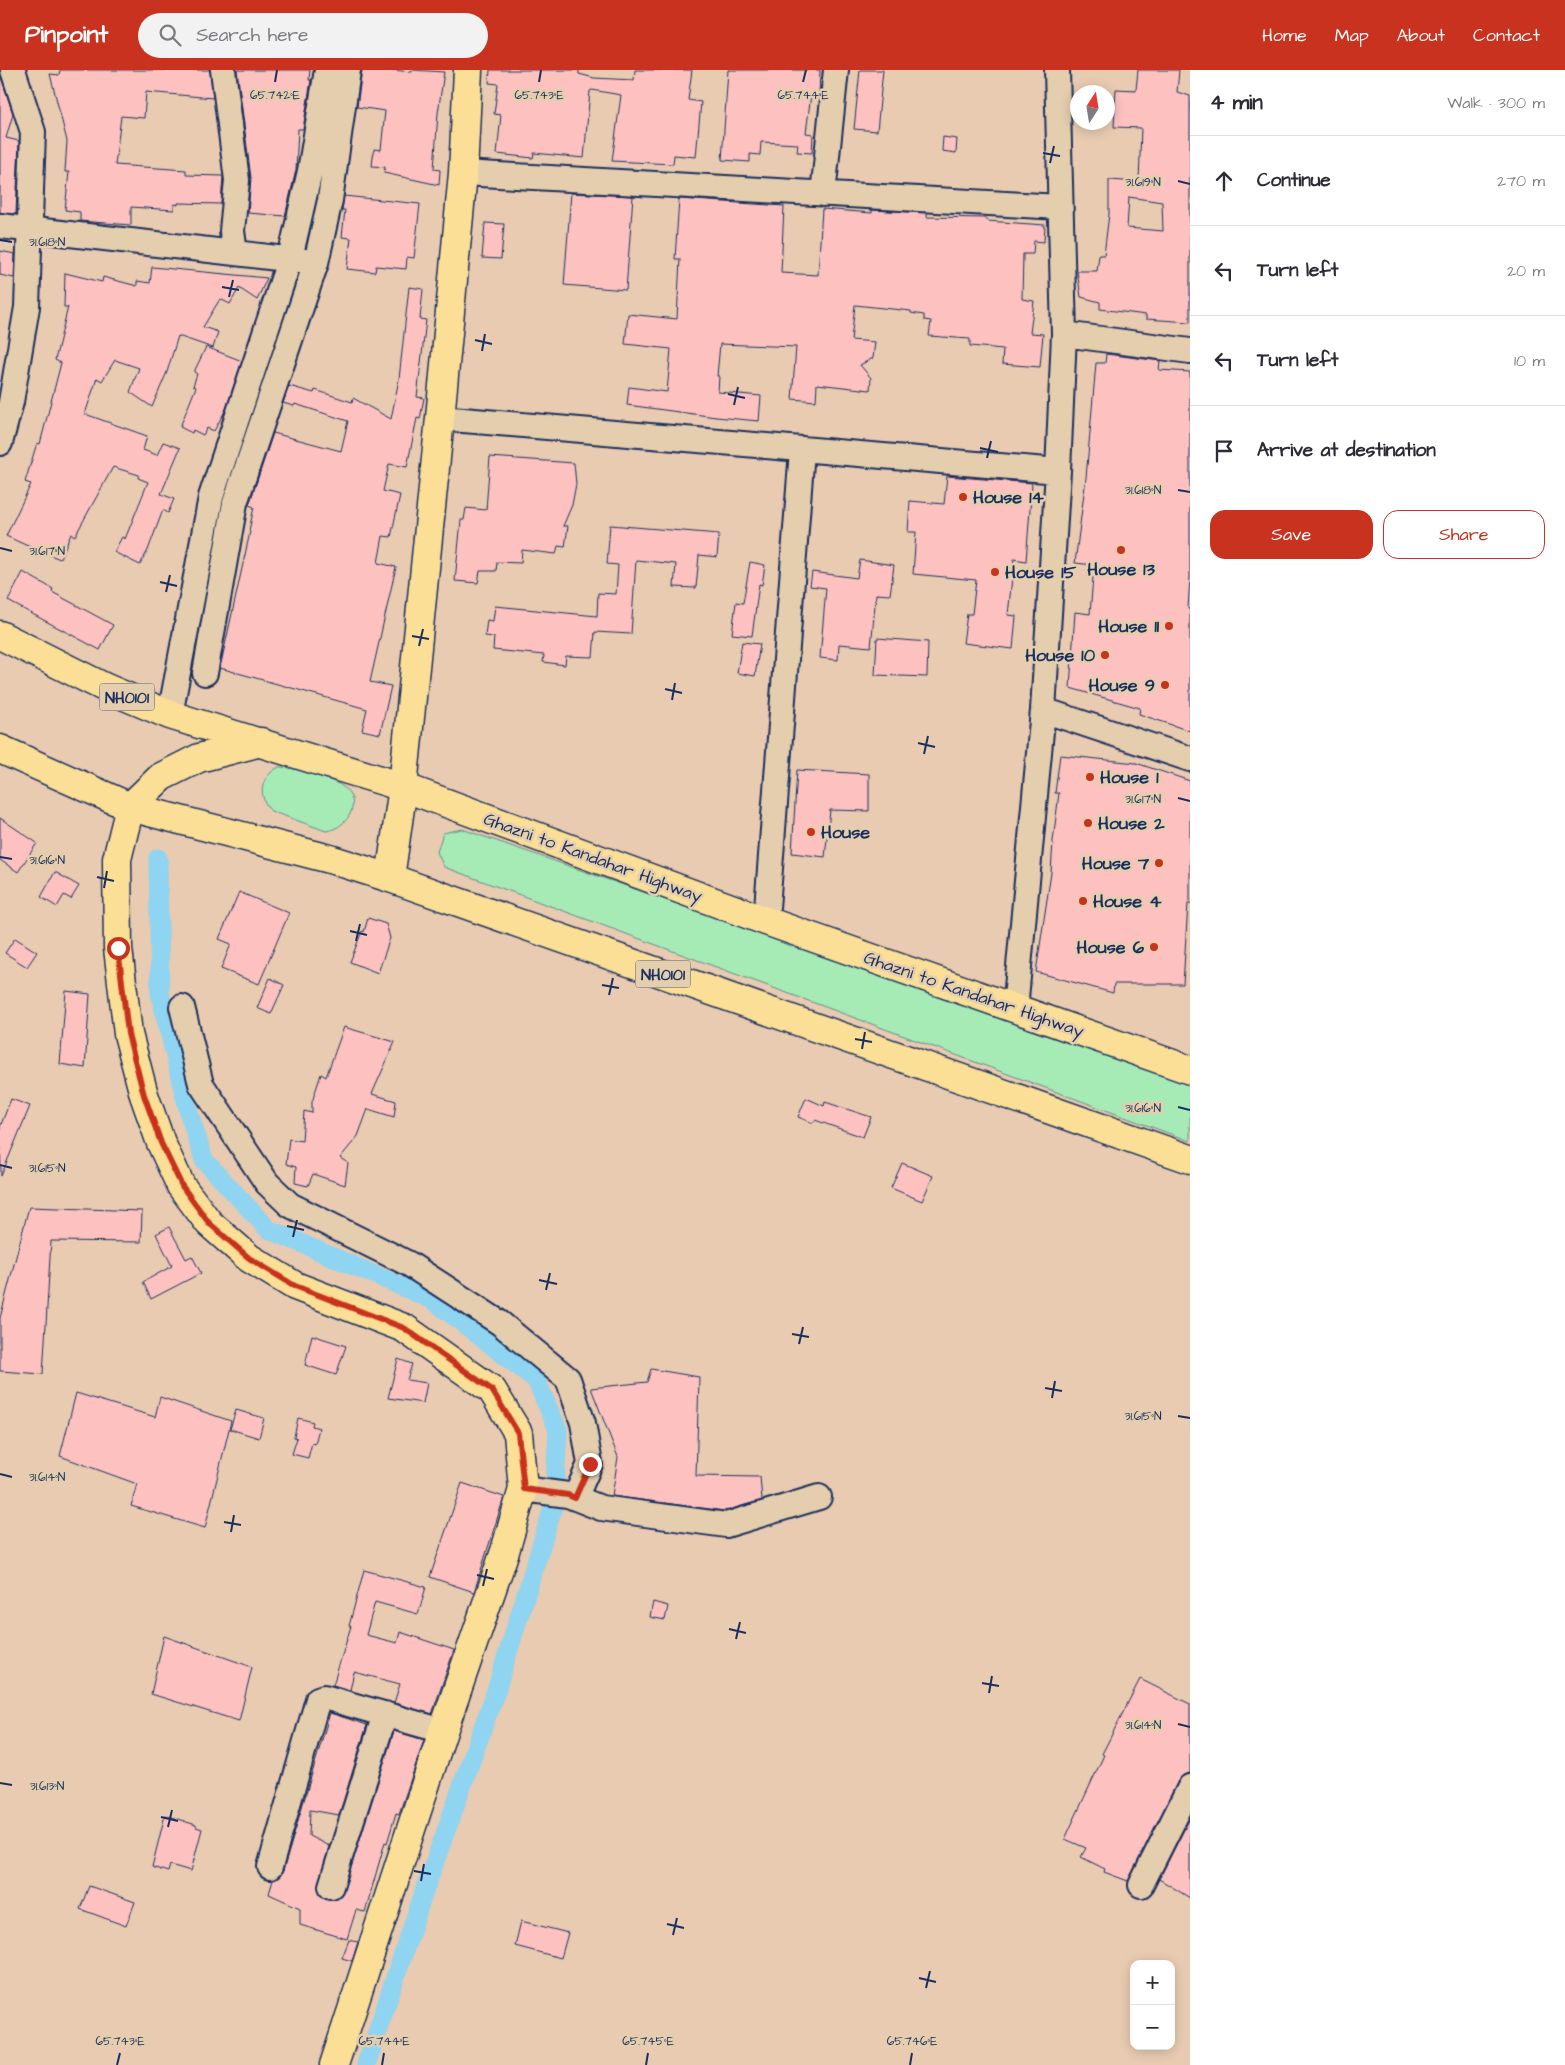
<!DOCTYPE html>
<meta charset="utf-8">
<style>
:root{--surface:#fff;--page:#f2f2f3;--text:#2b2b33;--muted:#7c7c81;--line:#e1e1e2;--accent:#c8321e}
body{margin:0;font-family:"Architects Daughter",sans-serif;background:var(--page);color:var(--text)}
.controls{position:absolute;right:15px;bottom:15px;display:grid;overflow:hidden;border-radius:10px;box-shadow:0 2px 12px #0003}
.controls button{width:45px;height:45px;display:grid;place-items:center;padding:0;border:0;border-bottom:1px solid var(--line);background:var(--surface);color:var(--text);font:25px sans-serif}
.compass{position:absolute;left:1070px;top:15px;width:45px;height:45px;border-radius:50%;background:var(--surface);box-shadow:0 2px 12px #0003;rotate:12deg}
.stop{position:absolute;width:15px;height:15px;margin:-11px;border:4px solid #c8321e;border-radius:50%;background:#fff}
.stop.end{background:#c8321e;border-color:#fff;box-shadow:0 1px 5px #0008}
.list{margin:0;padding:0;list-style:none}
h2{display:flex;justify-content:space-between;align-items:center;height:65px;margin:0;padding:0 20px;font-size:21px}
h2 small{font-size:16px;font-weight:400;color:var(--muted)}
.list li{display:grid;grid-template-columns:32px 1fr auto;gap:15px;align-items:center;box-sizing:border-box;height:90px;padding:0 20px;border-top:1px solid var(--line)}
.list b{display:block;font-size:19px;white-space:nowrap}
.list em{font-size:16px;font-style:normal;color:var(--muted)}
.actions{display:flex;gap:10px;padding:15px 20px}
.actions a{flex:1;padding:11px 0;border:1px solid var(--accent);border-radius:15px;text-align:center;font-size:18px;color:var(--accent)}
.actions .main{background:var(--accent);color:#fff}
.icon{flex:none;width:28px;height:28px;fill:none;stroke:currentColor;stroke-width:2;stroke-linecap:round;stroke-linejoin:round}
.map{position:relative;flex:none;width:1190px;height:1995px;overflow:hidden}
header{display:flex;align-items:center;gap:30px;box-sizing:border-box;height:70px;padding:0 25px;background:var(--accent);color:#fff}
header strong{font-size:24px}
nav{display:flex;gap:28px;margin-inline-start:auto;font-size:18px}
.search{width:350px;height:45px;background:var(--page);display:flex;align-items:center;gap:12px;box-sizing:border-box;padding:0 18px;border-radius:28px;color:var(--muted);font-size:19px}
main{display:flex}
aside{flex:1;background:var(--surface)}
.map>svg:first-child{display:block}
.green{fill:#a6ebb6;stroke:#608d8a}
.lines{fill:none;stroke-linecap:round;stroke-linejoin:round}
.canal{stroke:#8fd4f0;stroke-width:19}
.building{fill:#fdc1bf;stroke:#1b2f5e;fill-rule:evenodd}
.minor-casing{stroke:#1b2f5e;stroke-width:28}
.major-casing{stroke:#1b2f5e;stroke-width:31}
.highway-casing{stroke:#1b2f5e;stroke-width:31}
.minor{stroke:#e4cead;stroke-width:24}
.major{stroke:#fbdf96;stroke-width:28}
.highway{stroke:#fbdf96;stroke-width:28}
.route{stroke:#c8321e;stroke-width:6}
.ticks{fill:none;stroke:#1b2f5e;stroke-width:2}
.poi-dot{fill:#c8321e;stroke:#e4cead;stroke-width:2}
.labels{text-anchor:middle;stroke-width:5;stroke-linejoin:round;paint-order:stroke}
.shield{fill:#e4cead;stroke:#575f76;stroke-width:1}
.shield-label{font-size:16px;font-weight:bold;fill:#1b2f5e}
.poi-label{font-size:18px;font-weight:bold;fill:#1b2f5e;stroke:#e4cead;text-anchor:start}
.street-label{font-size:18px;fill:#1b2f5e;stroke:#e4cead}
.ticks-label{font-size:12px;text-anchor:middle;fill:#1b2f5e;stroke:#e4cead;stroke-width:5;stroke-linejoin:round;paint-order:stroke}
</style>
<header>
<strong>Pinpoint</strong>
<div class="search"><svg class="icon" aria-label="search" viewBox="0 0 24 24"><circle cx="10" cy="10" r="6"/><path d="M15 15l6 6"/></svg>Search here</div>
<nav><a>Home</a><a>Map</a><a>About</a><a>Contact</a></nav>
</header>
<main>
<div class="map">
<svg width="1190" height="1995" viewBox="0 0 1190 1995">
<rect width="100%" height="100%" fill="#e9cbb1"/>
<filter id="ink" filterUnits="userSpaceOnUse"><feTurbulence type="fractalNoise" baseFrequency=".02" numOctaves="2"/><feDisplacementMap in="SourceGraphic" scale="10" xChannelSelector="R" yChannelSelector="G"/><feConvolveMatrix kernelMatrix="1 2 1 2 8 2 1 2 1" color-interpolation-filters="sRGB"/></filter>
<g filter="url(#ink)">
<!-- green -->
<path class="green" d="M 279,697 C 292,696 331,709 342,716 C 364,731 348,758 326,761 L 271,741 C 257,726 260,707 279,697 Z
M 462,759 L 1190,1012 L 1190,1071 L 444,797 L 437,782 L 443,763 Z"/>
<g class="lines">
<!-- canal -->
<path class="canal" d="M 268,300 L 291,229 L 319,129 L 320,115
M 208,519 L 219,448 L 229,419
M 158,788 L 160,924 L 189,1043 L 204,1090 L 268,1159 L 433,1230 L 536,1310 L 558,1360 L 554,1434 L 496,1621 L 424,1822 L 366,1995"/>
</g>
<!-- building -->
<path class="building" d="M 60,0 L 210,0 L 213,28 L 146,22 L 144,48 L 121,46 L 115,95 L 186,100 L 186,105 L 223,106 L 221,134 L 178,133 L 178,135 L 174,134 L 174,140 L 131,137 L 131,155 L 80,151 L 80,142 L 65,140 L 69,102 L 65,102 L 67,71 L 50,4 L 59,5 Z
M 237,0 L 310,0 L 309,10 L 311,10 L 303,59 L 298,59 L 296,100 L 285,146 L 248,143 L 251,108 Z
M 362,0 L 392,0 L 412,2 L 412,0 L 444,2 L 438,43 L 434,99 L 440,100 L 439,115 L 384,103 L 385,97 L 372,96 L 374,79 L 381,80 L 385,41 L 357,37 Z
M 490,0 L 579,0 L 579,4 L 594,8 L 634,10 L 635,0 L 692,0 L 688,30 L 701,32 L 696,87 L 674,85 L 673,94 L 612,91 L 621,25 L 592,20 L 590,21 L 584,88 L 534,83 L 533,88 L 497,84 L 501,45 L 494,44 L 498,14 L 489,13 Z
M 728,0 L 820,0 L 819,25 L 811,24 L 806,63 L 813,64 L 812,83 L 797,82 L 798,74 L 761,72 L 760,85 L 750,84 L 750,92 L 722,90 Z
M 860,0 L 883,0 L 877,61 L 854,59 Z
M 1138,0 L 1179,0 L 1177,22 L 1190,26 L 1190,252 L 1146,249 L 1146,245 L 1100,239 L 1100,232 L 1081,227 L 1077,201 L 1097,201 L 1099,185 L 1104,185 L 1109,144 L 1109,110 L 1139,112 L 1141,58 L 1114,57 L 1116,19 L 1136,20 ZM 1129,127 L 1162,132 L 1163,161 L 1127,158 Z
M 0,4 L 13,44 L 6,68 L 19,71 L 16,144 L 0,143 Z
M 943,67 L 957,69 L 956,83 L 942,81 Z
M 571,123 L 633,126 L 626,220 L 564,215 Z
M 344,126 L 420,134 L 414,188 L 407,187 L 406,199 L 376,196 L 375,202 L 347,199 L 351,168 L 342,167 L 345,140 L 342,140 Z
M 679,129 L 784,136 L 781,203 L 818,205 L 822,139 L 872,143 L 872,140 L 927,143 L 927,147 L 987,148 L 987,151 L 1045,155 L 1044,172 L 1034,171 L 1033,184 L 1023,184 L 1022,229 L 1034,231 L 1030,263 L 1043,264 L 1040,297 L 1002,294 L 1003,279 L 970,276 L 970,269 L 929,266 L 931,251 L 924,250 L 924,245 L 911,243 L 911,241 L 855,235 L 851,270 L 875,272 L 873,288 L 860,295 L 871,308 L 870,320 L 817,314 L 816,331 L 792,329 L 796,277 L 720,274 L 717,306 L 719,306 L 718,322 L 761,326 L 759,351 L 716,347 L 627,335 L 629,317 L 667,322 L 671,279 L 625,274 L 628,244 L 677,249 L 680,189 L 675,189 Z
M 485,153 L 504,154 L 501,189 L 482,188 Z
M 0,181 L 15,184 L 14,208 L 0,205 Z
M 152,197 L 267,208 L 257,230 L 239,218 L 230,234 L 220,229 L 203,257 L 218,262 L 213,278 L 178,266 L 167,302 L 152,337 L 130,322 L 139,298 L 115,290 L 102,311 L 97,308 L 85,344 L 147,366 L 143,380 L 157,385 L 163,372 L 180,378 L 161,424 L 174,429 L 168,443 L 163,440 L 148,480 L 140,495 L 114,482 L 122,467 L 125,469 L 148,412 L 138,408 L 139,405 L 113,397 L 75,466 L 71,464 L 60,489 L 41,481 L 41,482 L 6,466 L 31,414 L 25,412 L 37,373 L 40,374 L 61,293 L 55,290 L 68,237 L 64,237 L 65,203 L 102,212 L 103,207 L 137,216 L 137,211 L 150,213 Z
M 409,217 L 423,219 L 420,249 L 426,250 L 417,327 L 424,328 L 420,349 L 417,348 L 407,397 L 389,394 L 383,421 L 400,425 L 391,467 L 383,466 L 378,493 L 396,497 L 370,612 L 391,616 L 380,664 L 362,660 L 367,639 L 220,598 L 250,462 L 249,461 L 254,437 L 249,435 L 273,363 L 341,381 L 348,351 L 295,334 L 294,336 L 283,333 L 289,316 L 314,323 L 315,320 L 352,332 L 353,328 L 391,349 L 399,309 Z
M 206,277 L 242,291 L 226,339 L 214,361 L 207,358 L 203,365 L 193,360 L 192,363 L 180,357 L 196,317 L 193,316 L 197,304 L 194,302 Z
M 1106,284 L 1160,291 L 1159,300 L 1190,302 L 1190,507 L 1188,539 L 1190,539 L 1190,661 L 1139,644 L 1140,638 L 1070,618 L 1075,542 L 1090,544 L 1094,495 L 1075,493 L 1086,408 L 1096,293 L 1105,293 Z
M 490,387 L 574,393 L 576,414 L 572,435 L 563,456 L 568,456 L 565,477 L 558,476 L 556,484 L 522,480 L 521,493 L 497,492 L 496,501 L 480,501 L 478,513 L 455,511 L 461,450 L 464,450 L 466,438 L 486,440 Z
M 947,406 L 1032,413 L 1026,491 L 1014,489 L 1008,545 L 1016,546 L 1013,579 L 963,573 L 967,544 L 972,544 L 976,510 L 913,504 L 916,462 L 908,462 L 910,431 L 944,434 Z
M 610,455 L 719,464 L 717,487 L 699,485 L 696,518 L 674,517 L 676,494 L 636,490 L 631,564 L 595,562 L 593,587 L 566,586 L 565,595 L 543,592 L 544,585 L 493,580 L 494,567 L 485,566 L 487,550 L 493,551 L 495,536 L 597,546 L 598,523 L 616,524 L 618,495 L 607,494 Z
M 860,490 L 894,495 L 890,525 L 876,524 L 871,577 L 839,574 L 838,590 L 820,588 L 826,518 L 810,516 L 812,502 L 857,508 Z
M 750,492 L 765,495 L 762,515 L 759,514 L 752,566 L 732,564 L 736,532 L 743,533 Z
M 23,502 L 53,519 L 52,522 L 113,555 L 100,580 L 8,531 Z
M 877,568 L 928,572 L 927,607 L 875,605 Z
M 742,572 L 760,574 L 755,606 L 737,603 Z
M 1060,685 L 1136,693 L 1190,711 L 1190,834 L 1188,833 L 1183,914 L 1114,914 L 1113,923 L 1036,902 L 1051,803 L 1053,771 L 1059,723 L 1055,723 Z
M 797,700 L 869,704 L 869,741 L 830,740 L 825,787 L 792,783 Z
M 0,748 L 37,773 L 18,802 L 0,790 Z
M 55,802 L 79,816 L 71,829 L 64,825 L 57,837 L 41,827 Z
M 239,822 L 289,843 L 259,914 L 221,899 L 231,874 L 219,869 Z
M 368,848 L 386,854 L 390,868 L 378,903 L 350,892 L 362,861 L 364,862 Z
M 15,868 L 37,882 L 27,897 L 5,883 Z
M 270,908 L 284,915 L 271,944 L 257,938 Z
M 66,921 L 90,924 L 85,998 L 60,994 Z
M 344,957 L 395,972 L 372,1024 L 396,1031 L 394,1047 L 368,1039 L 358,1066 L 340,1088 L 348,1093 L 345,1115 L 313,1104 L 308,1116 L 295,1113 L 296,1097 L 286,1094 L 289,1069 L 302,1071 L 304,1041 L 312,1043 L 312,1032 L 321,1004 L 326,1007 Z
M 806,1028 L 824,1036 L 825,1032 L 871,1047 L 863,1067 L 815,1050 L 813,1053 L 798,1047 Z
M 11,1029 L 30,1036 L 1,1106 L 0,1057 Z
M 902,1093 L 933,1106 L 922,1131 L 891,1118 Z
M 29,1137 L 142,1141 L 141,1172 L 51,1171 L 43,1304 L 0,1301 L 0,1248 Z
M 169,1157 L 186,1189 L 192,1186 L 201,1203 L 151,1229 L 143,1212 L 172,1196 L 156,1164 Z
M 312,1265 L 346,1276 L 336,1305 L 305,1295 Z
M 398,1289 L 412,1294 L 407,1310 L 427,1313 L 423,1333 L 388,1328 Z
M 651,1299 L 699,1307 L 696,1406 L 760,1407 L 762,1430 L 725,1441 L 612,1426 L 618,1387 L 591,1318 L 647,1312 Z
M 76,1323 L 155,1347 L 160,1327 L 231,1351 L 205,1458 L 131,1436 L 137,1414 L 60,1386 Z
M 236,1340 L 264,1348 L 259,1368 L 230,1359 Z
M 298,1348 L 313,1352 L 312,1356 L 319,1358 L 315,1374 L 312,1373 L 308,1388 L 292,1384 L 297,1368 L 294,1367 Z
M 462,1413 L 504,1427 L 474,1522 L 430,1507 Z
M 364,1500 L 426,1517 L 418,1544 L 375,1532 L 366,1565 L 397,1573 L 400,1562 L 454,1580 L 432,1644 L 394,1633 L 400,1614 L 354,1602 L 350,1620 L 333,1615 L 351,1556 L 349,1556 Z
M 653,1532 L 668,1536 L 665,1550 L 650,1547 Z
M 164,1566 L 252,1597 L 239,1651 L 151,1624 Z
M 1140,1609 L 1190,1634 L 1190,1703 L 1183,1705 L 1178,1711 L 1128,1811 L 1104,1802 L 1105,1799 L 1081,1787 L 1086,1778 L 1065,1769 L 1104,1685 L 1102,1684 Z
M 330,1643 L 367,1655 L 339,1745 L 310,1740 L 309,1766 L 329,1776 L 318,1818 L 321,1825 L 327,1829 L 334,1829 L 340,1826 L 344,1820 L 394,1661 L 424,1670 L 399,1744 L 396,1743 L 387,1773 L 385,1772 L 365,1842 L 356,1840 L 347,1869 L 300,1855 L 300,1838 L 269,1824 L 273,1810 L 279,1807 L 283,1801 Z
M 165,1745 L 196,1755 L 196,1757 L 202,1759 L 191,1801 L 170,1795 L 168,1802 L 152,1797 Z
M 1190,1748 L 1190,1828 L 1159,1809 Z
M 89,1816 L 135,1832 L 126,1856 L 80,1839 Z
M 521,1851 L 568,1863 L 561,1888 L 515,1876 Z
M 349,1870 L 358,1872 L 352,1891 L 342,1888 Z"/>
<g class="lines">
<!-- minor casing -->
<g class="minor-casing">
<path id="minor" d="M 223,0 L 237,110 L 232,161 L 235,183
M 463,103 L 1060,137
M 823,124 L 836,0
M 0,156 L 304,191
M 1064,264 L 1190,281
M 440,348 L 1058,401
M 0,373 L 11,332 L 27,237 L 33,62 L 13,0
M 205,603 L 235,433 L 316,193 L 330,130 L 348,0
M 1043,640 L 1190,689
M 170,645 L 211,427 L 290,188 L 310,101 L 327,0
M 766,851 L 802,380
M 182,937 L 201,1014 L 267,1113 L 290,1135 L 409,1194 L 500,1253 L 568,1309 L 583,1353 L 590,1394 L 575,1428
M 1015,939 L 1043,640 L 1058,401 L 1064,264 L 1057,0
M 523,1419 L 568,1425 L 601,1438 L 726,1455 L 819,1427
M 270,1797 L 318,1629 L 324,1627 L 443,1661
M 1141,1815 L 1190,1717
M 331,1816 L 385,1644"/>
</g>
<!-- major casing -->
<g class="major-casing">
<path id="major" d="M 261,672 L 199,688 L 161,707 L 130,737 L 117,789 L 118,878 L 128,964 L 144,1025 L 161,1073 L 181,1116 L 209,1153 L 249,1188 L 295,1216 L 404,1258 L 492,1320 L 518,1363 L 523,1419 L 505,1481 L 443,1661 L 334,1995
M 390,808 L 403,717 L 440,348 L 463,103 L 468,0"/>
</g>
<!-- highway casing -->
<g class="highway-casing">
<path id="highway" d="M 0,565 L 106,618 L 170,645 L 403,717 L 766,851 L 1190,1000
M 0,679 L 130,737 L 330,789 L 390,808 L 1190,1089"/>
</g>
<!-- minor -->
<use href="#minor" class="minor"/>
<!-- major -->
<use href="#major" class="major"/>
<!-- highway -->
<use href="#highway" class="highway"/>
</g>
</g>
<g class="lines" filter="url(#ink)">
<!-- route -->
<path class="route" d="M 118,878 L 128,964 L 144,1025 L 161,1073 L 182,1116 L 209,1153 L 249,1188 L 295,1216 L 404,1258 L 492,1320 L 518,1363 L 524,1419 L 568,1425 L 575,1428 L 590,1394"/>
</g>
<!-- ticks -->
<path class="ticks" d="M 275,12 L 277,0M 539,12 L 541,0M 803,12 L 806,0M 1043,83 L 1060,86M 1050,93 L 1054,76M 1178,111 L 1190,114M 0,170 L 12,172M 222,217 L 239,220M 229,227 L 233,210M 475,270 L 492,274M 482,281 L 485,264M 728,324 L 745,328M 734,335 L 738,317M 980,378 L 998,382M 987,388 L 991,371M 1178,420 L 1190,422M 0,478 L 12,481M 160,512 L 177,516M 166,522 L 170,505M 412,566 L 429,569M 419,576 L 423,559M 665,619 L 682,623M 672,630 L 675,613M 918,673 L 935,677M 924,684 L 928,666M 1178,728 L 1190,731M 0,787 L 12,789M 97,807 L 114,811M 104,818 L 107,801M 350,861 L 367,865M 356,871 L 360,854M 602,915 L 619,918M 609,925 L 613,908M 855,969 L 872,972M 862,979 L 865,962M 1178,1037 L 1190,1040M 0,1095 L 12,1098M 287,1156 L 304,1160M 293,1167 L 297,1150M 539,1210 L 557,1214M 546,1220 L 550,1203M 792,1264 L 809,1267M 799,1274 L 803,1257M 1045,1318 L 1062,1321M 1052,1328 L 1055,1311M 1178,1346 L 1190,1348M 0,1404 L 12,1407M 224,1452 L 241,1455M 231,1462 L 234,1445M 477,1505 L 494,1509M 483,1516 L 487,1499M 729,1559 L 746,1563M 736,1569 L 740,1552M 982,1613 L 999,1616M 989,1623 L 992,1606M 1178,1654 L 1190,1657M 0,1713 L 12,1715M 161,1747 L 178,1751M 168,1757 L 172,1740M 414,1801 L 431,1804M 421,1811 L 424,1794M 667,1854 L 684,1858M 673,1865 L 677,1848M 919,1908 L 936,1912M 926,1918 L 930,1901M 117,1995 L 120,1983M 382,1995 L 384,1983M 646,1995 L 648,1983M 910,1995 L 912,1983"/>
<!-- markers -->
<g class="poi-dot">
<circle cx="963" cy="427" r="5"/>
<circle cx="1121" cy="480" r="5"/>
<circle cx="995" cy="502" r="5"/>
<circle cx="1169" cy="556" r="5"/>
<circle cx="1105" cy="585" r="5"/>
<circle cx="1165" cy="615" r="5"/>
<circle cx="1090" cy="707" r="5"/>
<circle cx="1088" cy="753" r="5"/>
<circle cx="811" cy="762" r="5"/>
<circle cx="1159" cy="793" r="5"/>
<circle cx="1083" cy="831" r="5"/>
<circle cx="1154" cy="877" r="5"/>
</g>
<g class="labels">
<!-- shield labels -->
<g class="shield">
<rect x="99.5" y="613.5" width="55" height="27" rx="4"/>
<rect x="635.5" y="890.5" width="55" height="27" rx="4"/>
</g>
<g class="shield-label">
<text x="127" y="633">NH0101</text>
<text x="663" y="910">NH0101</text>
</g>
<!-- poi labels -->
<g class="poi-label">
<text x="973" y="433">House 14</text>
<text x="1121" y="505" text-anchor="middle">House 13</text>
<text x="1005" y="508">House 15</text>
<text x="1159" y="562" text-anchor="end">House 11</text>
<text x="1095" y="591" text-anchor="end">House 10</text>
<text x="1155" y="621" text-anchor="end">House 9</text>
<text x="1100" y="713">House 1</text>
<text x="1098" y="759">House 2</text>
<text x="821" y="768">House</text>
<text x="1149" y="799" text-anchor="end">House 7</text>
<text x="1093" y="837">House 4</text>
<text x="1144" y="883" text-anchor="end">House 6</text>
</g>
<!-- street labels -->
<g class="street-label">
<text transform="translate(593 787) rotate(20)" y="6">Ghazni to Kandahar Highway</text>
<text transform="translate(974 924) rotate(19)" y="6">Ghazni to Kandahar Highway</text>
</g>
</g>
<g class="ticks-label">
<text x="275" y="29">65.742°E</text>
<text x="539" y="29">65.743°E</text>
<text x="803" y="29">65.744°E</text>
<text x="1143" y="116">31.619°N</text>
<text x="47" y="176">31.618°N</text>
<text x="1143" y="424">31.618°N</text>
<text x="47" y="485">31.617°N</text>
<text x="1143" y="733">31.617°N</text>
<text x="47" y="794">31.616°N</text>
<text x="1143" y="1042">31.616°N</text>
<text x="47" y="1102">31.615°N</text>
<text x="1143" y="1350">31.615°N</text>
<text x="47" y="1411">31.614°N</text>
<text x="1143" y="1659">31.614°N</text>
<text x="47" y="1720">31.613°N</text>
<text x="120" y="1975">65.743°E</text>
<text x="384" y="1975">65.744°E</text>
<text x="648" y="1975">65.745°E</text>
<text x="912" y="1975">65.746°E</text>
</g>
</svg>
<div class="controls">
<button>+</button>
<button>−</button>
</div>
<svg class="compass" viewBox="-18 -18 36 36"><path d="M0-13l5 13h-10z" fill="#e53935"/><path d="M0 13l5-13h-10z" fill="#7c7c81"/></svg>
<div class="stop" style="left:118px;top:878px"></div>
<div class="stop end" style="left:590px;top:1394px"></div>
</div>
<aside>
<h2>4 min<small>Walk · 300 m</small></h2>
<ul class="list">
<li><svg class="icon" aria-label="ahead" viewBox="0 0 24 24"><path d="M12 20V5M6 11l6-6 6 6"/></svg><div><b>Continue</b></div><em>270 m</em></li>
<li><svg class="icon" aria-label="left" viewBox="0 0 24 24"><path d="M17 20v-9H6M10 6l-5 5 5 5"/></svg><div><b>Turn left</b></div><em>20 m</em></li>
<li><svg class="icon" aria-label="left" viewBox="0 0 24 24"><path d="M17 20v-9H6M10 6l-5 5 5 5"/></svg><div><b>Turn left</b></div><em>10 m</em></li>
<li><svg class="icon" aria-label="arrive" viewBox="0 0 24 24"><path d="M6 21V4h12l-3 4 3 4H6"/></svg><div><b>Arrive at destination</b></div></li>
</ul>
<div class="actions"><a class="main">Save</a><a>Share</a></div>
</aside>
</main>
